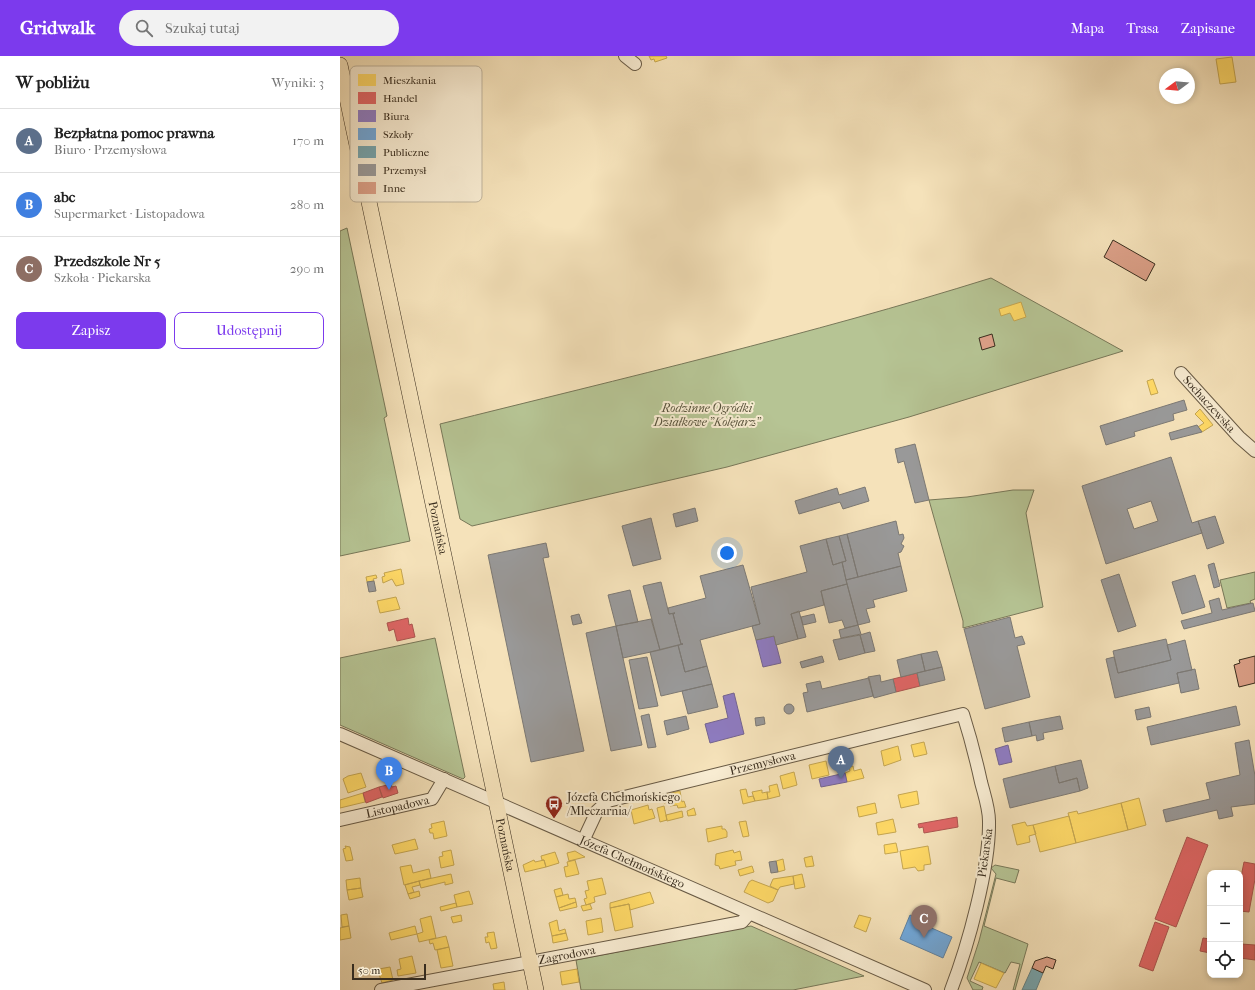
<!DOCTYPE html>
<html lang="pl">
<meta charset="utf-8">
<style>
:root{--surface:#fff;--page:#f2f2f2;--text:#222;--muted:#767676;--line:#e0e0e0;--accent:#7c3aed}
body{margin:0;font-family:"IM FELL French Canon",serif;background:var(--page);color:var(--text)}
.controls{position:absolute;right:12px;bottom:12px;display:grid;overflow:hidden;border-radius:8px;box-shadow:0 2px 6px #0003}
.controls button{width:36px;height:36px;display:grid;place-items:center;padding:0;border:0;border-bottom:1px solid var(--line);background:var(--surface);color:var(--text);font:20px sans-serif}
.compass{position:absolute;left:819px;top:12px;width:36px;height:36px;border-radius:50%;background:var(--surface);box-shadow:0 2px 6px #0003;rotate:254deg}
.scale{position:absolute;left:12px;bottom:10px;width:74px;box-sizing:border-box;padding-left:4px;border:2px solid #392d1e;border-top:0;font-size:11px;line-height:14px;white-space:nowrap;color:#392d1e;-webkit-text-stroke:3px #f8ecd2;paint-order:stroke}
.you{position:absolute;left:387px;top:497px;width:14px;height:14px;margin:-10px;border:3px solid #fff;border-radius:50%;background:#1a73e8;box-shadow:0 0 0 6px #1a73e833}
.badge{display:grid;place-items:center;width:26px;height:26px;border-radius:50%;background:var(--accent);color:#fff;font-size:13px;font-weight:700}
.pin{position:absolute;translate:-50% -33px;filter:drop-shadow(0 1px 2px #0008)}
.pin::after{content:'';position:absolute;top:21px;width:14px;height:12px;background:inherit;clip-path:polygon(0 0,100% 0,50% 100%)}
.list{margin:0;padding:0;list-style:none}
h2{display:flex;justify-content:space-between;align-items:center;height:52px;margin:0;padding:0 16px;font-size:17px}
h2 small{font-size:13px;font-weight:400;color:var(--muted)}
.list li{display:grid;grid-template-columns:26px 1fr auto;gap:12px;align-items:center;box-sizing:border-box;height:64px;padding:0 16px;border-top:1px solid var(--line)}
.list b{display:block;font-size:15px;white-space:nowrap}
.list p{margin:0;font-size:13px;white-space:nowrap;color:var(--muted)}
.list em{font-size:13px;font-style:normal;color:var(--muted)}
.actions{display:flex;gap:8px;padding:12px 16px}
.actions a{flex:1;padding:9px 0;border:1px solid var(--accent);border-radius:8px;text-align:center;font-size:14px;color:var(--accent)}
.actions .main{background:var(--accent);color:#fff}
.icon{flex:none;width:22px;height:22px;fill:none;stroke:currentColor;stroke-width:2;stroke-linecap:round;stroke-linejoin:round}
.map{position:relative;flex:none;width:915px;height:934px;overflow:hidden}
header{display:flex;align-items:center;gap:24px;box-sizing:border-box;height:56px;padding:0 20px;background:var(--accent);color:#fff}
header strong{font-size:19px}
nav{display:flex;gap:22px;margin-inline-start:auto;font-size:14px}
.search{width:280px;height:36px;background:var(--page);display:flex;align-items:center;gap:10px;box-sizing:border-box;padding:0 14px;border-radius:22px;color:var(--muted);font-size:15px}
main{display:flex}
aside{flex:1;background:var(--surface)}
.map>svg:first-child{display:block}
.green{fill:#b6c494;stroke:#787859}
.homes{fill:#ffd966;stroke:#c4a550}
.shops{fill:#e06666;stroke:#ae5550}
.offices{fill:#8e7cc3;stroke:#746492}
.schools{fill:#6fa8dc;stroke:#5f83a3}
.public{fill:#76a5af;stroke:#648184}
.industry{fill:#999;stroke:#7c7974;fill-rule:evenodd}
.building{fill:#dca088;stroke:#392d1e}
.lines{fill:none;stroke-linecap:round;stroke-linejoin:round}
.minor-casing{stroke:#685a45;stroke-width:14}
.major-casing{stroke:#392d1e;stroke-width:16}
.minor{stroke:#f8ecd2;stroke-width:12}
.major{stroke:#f5e2ba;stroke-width:15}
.labels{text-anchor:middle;stroke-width:4;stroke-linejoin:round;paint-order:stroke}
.street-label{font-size:12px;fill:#392d1e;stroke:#f8ecd2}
.park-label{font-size:12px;font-style:italic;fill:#58533c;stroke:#f8ecd2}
.poi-label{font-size:12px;fill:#392d1e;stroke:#f8ecd2;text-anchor:start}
.key{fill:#f8ecd2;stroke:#bfb39c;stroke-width:1}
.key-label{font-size:11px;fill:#392d1e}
</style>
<header>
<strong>Gridwalk</strong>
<div class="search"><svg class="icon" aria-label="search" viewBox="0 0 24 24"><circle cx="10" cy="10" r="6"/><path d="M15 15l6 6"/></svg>Szukaj tutaj</div>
<nav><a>Mapa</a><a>Trasa</a><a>Zapisane</a></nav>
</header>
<main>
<aside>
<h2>W pobliżu<small>Wyniki: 3</small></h2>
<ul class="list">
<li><span class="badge" style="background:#5c6f8a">A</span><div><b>Bezpłatna pomoc prawna</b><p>Biuro · Przemysłowa</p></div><em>170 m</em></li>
<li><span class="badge" style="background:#3f7fe0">B</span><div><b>abc</b><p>Supermarket · Listopadowa</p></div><em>280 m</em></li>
<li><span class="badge" style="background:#8d6e63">C</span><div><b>Przedszkole Nr 5</b><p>Szkoła · Piekarska</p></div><em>290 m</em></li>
</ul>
<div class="actions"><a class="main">Zapisz</a><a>Udostępnij</a></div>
</aside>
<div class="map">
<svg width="915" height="934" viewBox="0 0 915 934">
<rect width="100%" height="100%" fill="#f5e2ba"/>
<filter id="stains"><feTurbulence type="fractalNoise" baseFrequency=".005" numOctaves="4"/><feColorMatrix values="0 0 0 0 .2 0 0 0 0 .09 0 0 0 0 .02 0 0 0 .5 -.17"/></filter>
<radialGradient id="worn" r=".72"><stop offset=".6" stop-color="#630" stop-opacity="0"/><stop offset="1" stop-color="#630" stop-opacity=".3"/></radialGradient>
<!-- green -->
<path class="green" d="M 7,172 L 47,360 L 44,362 L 70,485 L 0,500 L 0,175 Z
M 651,222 L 783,295 L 569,361 L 387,411 L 132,470 L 120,463 L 100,368 C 284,322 469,279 651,222 Z
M 673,434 L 694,434 L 686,457 L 703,551 L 623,572 L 623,565 L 589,444 L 627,441 Z
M 915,516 L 915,543 L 910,545 L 911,547 L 887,552 L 880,524 Z
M 95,582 L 125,721 L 123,723 L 0,669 L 0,602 Z
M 655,809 L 679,814 L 675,827 L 656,822 L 644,870 L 688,888 L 675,934 L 673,934 L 680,908 L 671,906 L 665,917 L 639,906 L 630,925 L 643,931 L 642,934 L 633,934 L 627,922 L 639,885 L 656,818 L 651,812 Z
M 411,870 L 524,920 L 453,934 L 241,934 L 236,904 Z"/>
<!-- homes -->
<path class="homes" d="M 309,0 L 326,0 L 327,2 L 315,6 L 314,3 L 311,4 Z
M 892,1 L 896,26 L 880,28 L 876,3 Z
M 681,246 L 686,261 L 674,265 L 670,257 L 661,260 L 659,253 Z
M 813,323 L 818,337 L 811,339 L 807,325 Z
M 860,353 L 873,369 L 862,376 L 858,371 L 864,367 L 855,358 Z
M 61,513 L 64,528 L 56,530 L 52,523 L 43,527 L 42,521 L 45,520 L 44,517 Z
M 36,519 L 37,522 L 33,523 L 34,525 L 27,526 L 26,521 Z
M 56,541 L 60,553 L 40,557 L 37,545 Z
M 584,686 L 587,698 L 574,701 L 571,689 Z
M 558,690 L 561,704 L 544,710 L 541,695 Z
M 486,705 L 489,719 L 472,723 L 469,709 Z
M 513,710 L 514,715 L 521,713 L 524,722 L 507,726 L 505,717 L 510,715 L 509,711 Z
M 454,716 L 457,729 L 443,733 L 440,720 Z
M 21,717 L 26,731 L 8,737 L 3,723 L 8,720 Z
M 437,728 L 440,740 L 428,743 L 427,736 L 430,736 L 429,730 Z
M 406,733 L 408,741 L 413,740 L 415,745 L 403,748 L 400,734 Z
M 422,734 L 422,737 L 427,736 L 428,743 L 415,745 L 412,736 Z
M 340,735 L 342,746 L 344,745 L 346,751 L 338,752 L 337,749 L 330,750 L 328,746 L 324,747 L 323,739 Z
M 577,735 L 579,748 L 561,752 L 558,739 Z
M 23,737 L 25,746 L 0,752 L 0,744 Z
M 799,742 L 806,769 L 788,774 L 781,747 Z
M 535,747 L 537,757 L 519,761 L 517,751 Z
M 781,747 L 788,774 L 736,787 L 728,757 L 737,755 L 738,758 Z
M 308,749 L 309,754 L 312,753 L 315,762 L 294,768 L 291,754 Z
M 324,750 L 327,764 L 320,766 L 317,752 Z
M 354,752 L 356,759 L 348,760 L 347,755 Z
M 342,755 L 343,761 L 327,765 L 326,759 Z
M 729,760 L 736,787 L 700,796 L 693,769 Z
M 553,763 L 556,776 L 538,779 L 536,767 Z
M 104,765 L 107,780 L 94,783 L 93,777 L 90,777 L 89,773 L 92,772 L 91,768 Z
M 406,765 L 409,780 L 403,781 L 399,766 Z
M 685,766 L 687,770 L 693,769 L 696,778 L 689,780 L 690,786 L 677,789 L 672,769 Z
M 382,770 L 382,773 L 385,773 L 387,776 L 387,781 L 368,786 L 366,773 Z
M 75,783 L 78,793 L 55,798 L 52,789 Z
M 556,787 L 558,796 L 545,798 L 544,789 Z
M 5,790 L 10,791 L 13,804 L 6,805 L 3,793 L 6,792 Z
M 588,790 L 591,808 L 584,809 L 584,814 L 578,815 L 575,811 L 563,813 L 560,795 Z
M 111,794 L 114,809 L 101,812 L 99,801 L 103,800 L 102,796 Z
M 393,794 L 394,797 L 400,795 L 402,804 L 395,805 L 396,809 L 380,813 L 379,810 L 375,809 L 376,798 Z
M 235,795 L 245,801 L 229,805 L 227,797 Z
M 215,796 L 219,807 L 206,811 L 204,804 L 202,804 L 201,800 Z
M 472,800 L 474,810 L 466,811 L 464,802 Z
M 443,803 L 445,814 L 438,816 L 436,805 Z
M 194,804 L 195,806 L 204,804 L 206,811 L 185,816 L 183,809 Z
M 235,804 L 239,818 L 226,821 L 224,811 L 228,810 L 227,806 Z
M 71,809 L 73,817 L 89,813 L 91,822 L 64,829 L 60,811 Z
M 412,810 L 414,816 L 400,820 L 398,814 Z
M 111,818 L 113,827 L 105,829 L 105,826 L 81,832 L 79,825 Z
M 462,818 L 465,831 L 455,833 L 453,820 Z
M 453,820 L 454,828 L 440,831 L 438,834 L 430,830 L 433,823 Z
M 20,822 L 21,832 L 7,834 L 6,824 Z
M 262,822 L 266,838 L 254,841 L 255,846 L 246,849 L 244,843 L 247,842 L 245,835 L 249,834 L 247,825 Z
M 412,824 L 438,834 L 433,845 L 428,847 L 404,836 L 409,826 Z
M 79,825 L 80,829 L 72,831 L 74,836 L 68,838 L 65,829 Z
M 21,832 L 23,841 L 9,844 L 7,834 Z
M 221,832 L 223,839 L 216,841 L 214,834 Z
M 79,835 L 80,840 L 70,843 L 68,838 Z
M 129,835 L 133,848 L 117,851 L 114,839 Z
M 310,836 L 314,847 L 290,854 L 289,848 L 270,852 L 270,847 Z
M 228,838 L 229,843 L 235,842 L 236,846 L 219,852 L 216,841 Z
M 236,846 L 237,851 L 220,855 L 219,852 Z
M 116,847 L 117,851 L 101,855 L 100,851 Z
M 250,848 L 252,853 L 243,855 L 241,850 Z
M 289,848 L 293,871 L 275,875 L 270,852 Z
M 7,858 L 9,870 L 2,871 L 1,859 Z
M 121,859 L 122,865 L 113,867 L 111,861 Z
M 519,859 L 531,862 L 526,876 L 514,871 Z
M 91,860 L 96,882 L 79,886 L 77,878 L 83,876 L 80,863 Z
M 261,862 L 263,876 L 248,879 L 246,865 Z
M 217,864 L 219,875 L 225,873 L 226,877 L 212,880 L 209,867 Z
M 9,870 L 11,882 L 0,884 L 0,872 Z
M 75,870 L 77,878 L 51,884 L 49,877 Z
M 154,876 L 157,892 L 151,893 L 149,886 L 146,887 L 145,881 L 148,881 L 147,877 Z
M 226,877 L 228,884 L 213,887 L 212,880 Z
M 106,880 L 109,891 L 95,894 L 93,887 L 90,888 L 89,884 Z
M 109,891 L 113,910 L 101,912 L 97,894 Z
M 72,900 L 76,917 L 58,920 L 57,914 L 61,913 L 59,903 Z
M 641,907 L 664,917 L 656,932 L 634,923 Z
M 50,911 L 53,924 L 42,927 L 39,918 L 39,913 Z
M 237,913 L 239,926 L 222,929 L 220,916 Z
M 164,926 L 165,934 L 154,934 L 153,928 Z"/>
<!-- shops -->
<path class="shops" d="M 68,562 L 69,569 L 72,568 L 75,581 L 57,585 L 54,573 L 49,575 L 47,567 Z
M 577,617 L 580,630 L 556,636 L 553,623 Z
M 51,728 L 52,731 L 56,730 L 58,737 L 43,742 L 39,731 Z
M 39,731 L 42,741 L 26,747 L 23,737 Z
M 617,761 L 618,771 L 584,777 L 583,771 L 579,772 L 578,768 Z
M 847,781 L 868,789 L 836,871 L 815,863 Z
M 904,806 L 915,808 L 915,823 L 909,856 L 900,855 L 900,826 Z
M 815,866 L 829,871 L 813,915 L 799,910 Z
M 863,882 L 870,883 L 870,897 L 860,895 Z
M 901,888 L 915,889 L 915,904 L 900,902 Z"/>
<!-- offices -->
<path class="offices" d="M 434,580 L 441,607 L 423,611 L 416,584 Z
M 394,637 L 404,678 L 370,687 L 365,668 L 388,662 L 383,640 Z
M 668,689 L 672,706 L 659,709 L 655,693 Z
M 505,717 L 507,726 L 481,731 L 479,723 Z"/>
<!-- schools -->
<path class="schools" d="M 570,859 L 588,867 L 587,870 L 612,881 L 603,902 L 560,883 Z"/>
<!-- public -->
<path class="public" d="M 692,912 L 703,917 L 696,934 L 682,934 Z"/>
<!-- industry -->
<path class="industry" d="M 844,344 L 847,354 L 833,358 L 834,364 L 794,376 L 795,380 L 766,389 L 760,370 Z
M 857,369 L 862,376 L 831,384 L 829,377 Z
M 575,388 L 589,444 L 575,447 L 564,405 L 558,407 L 555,393 Z
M 831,401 L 852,467 L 858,465 L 862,477 L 766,508 L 742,430 ZM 811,445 L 818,465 L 794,473 L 787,453 Z
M 525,431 L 529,445 L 503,453 L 500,446 L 459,458 L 455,445 L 497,432 L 499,439 Z
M 355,452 L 358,465 L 336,471 L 333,458 Z
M 875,460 L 884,487 L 867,493 L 858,465 Z
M 311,462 L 321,503 L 293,510 L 282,470 Z
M 556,465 L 559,479 L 563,478 L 564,482 L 561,488 L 564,490 L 561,496 L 558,497 L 561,510 L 518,521 L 507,478 Z
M 507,478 L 518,521 L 506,524 L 502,506 L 506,505 L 499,480 Z
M 499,480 L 506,505 L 493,509 L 486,483 Z
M 486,483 L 493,509 L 502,506 L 507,528 L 481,535 L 484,549 L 451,558 L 458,583 L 436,589 L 434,580 L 416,584 L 412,570 L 420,568 L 411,531 L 467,516 L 460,490 Z
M 206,487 L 209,501 L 203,502 L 244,695 L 191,706 L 148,499 Z
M 874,507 L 880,530 L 874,532 L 868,509 Z
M 403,509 L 420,568 L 360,584 L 367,610 L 345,616 L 338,589 L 343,588 L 341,588 L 333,558 L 335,557 L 329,558 L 328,552 L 366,542 L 360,520 Z
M 561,510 L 567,535 L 533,544 L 535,551 L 526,553 L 530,566 L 518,569 L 506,524 Z
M 779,518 L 796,570 L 778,576 L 761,524 Z
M 855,519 L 865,551 L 842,558 L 832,526 Z
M 34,525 L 36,535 L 29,536 L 27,526 Z
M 321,526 L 329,558 L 335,557 L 333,558 L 341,588 L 343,588 L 320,594 L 303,530 Z
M 507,528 L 518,569 L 505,572 L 502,564 L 489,567 L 481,535 Z
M 290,534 L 298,566 L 276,570 L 268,539 Z
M 879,542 L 882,554 L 913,547 L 915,555 L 844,573 L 841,565 L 872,557 L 869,545 Z
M 459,555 L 466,581 L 458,583 L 451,558 Z
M 239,558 L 242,567 L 233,569 L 231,560 Z
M 474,558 L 476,566 L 463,569 L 461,561 Z
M 670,561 L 675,582 L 682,580 L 685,588 L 677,590 L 690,641 L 645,653 L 624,573 Z
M 311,563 L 320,594 L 283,602 L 276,570 Z
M 518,569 L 521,578 L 501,582 L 499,574 Z
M 276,570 L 302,689 L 271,695 L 246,577 Z
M 530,576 L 535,595 L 525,597 L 520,579 Z
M 520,579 L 525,597 L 499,604 L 493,584 Z
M 826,583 L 831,604 L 778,617 L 773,595 Z
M 845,584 L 852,614 L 837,617 L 839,627 L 775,642 L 766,603 L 774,601 L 778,617 L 831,604 L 827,589 Z
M 338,589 L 345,616 L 367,610 L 372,628 L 321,640 L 310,596 Z
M 597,595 L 602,611 L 585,615 L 581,598 Z
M 581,598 L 585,615 L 561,621 L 557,604 Z
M 482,600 L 484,606 L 462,612 L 460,606 Z
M 307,601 L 318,650 L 299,653 L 289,604 Z
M 602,611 L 605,624 L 580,630 L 577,617 Z
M 855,613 L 859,633 L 841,637 L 837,617 Z
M 540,619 L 541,626 L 553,623 L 556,636 L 534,642 L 528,621 Z
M 529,622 L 533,640 L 467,656 L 463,637 L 468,636 L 466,628 L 480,625 L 482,633 Z
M 372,628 L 378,651 L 348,658 L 342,635 Z
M444 653a5 5 0 1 1 10 0a5 5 0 1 1-10 0Z
M 896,650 L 900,669 L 811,689 L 807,671 Z
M 809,651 L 811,661 L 797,664 L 795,654 Z
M 309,658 L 316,691 L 308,692 L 301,660 Z
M 346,660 L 349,673 L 327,679 L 324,665 Z
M 720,660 L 723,673 L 703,677 L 704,683 L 697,685 L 696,679 L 692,680 L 689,666 Z
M 424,661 L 425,668 L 416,670 L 415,662 Z
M 689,666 L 692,680 L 665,686 L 662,672 Z
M 909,684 L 915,720 L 915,748 L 891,751 L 893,760 L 879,763 L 877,754 L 826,766 L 823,754 L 870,743 L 866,727 L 900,719 L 895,687 Z
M 741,704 L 748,732 L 740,735 L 737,722 L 719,727 L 715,710 Z
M 715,710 L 719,727 L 737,722 L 740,735 L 670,752 L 663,723 Z
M 436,805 L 438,816 L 431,817 L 429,806 Z"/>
<!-- building -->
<path class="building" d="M 773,184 L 815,208 L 806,225 L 764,201 Z
M 652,278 L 655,290 L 642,294 L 639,282 Z
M 915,600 L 915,627 L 899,631 L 894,609 L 900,607 L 899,604 Z
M 707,901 L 716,904 L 713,913 L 706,910 L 703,917 L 692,912 L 695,905 Z"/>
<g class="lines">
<!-- minor casing -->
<g class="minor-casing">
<g id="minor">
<path d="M 285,0 L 295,8"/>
<path id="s1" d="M 841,317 L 899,381 L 915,395"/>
<path id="s2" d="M 0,678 L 585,934"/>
<path id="s3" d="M 0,764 L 92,743 L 104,723"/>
<path id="s4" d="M 243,785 L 257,755 L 268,745 L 623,658 C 630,680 636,703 641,726 C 644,738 649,752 649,765 C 650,811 628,890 611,934"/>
<path id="s5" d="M 41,934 L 402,866 L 409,858"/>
</g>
</g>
<!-- major casing -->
<g class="major-casing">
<g id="major">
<path id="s6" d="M 0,9 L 196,934"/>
</g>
</g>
<!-- minor -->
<use href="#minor" class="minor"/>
<!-- major -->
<use href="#major" class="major"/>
</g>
<!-- icons -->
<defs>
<g id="bus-pin" transform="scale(0.9)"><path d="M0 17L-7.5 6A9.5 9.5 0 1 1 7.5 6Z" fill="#8f2418" stroke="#f8ecd2"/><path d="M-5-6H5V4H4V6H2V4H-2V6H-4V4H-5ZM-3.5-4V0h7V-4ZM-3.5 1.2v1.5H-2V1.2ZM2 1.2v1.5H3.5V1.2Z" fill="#fff"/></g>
</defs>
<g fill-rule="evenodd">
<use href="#bus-pin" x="214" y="748"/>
</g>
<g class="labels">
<!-- street labels -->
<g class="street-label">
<text dy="4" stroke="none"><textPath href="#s1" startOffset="42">Sochaczewska</textPath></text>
<text dy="4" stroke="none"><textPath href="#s6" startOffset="473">Poznańska</textPath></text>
<text dy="4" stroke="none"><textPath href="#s4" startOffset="207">Przemysłowa</textPath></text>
<text dy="4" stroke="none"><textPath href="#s3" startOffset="59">Listopadowa</textPath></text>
<text dy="4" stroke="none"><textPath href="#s6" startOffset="797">Poznańska</textPath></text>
<text transform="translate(645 797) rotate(-82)" y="4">Piekarska</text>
<text dy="4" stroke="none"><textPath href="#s2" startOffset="319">Józefa Chełmońskiego</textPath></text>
<text dy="4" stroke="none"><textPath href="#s5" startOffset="189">Zagrodowa</textPath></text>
</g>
<!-- park labels -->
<g class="park-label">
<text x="367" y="356">Rodzinne Ogródki<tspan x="367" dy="14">Działkowe "Kolejarz"</tspan></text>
</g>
<!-- poi labels -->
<g class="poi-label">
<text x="227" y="745">Józefa Chełmońskiego<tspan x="227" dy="14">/Mleczarnia/</tspan></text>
</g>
</g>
<!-- legend -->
<rect x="10" y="10" width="132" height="136" rx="6" class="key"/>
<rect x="18" y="18" width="18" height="12" fill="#ffd966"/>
<rect x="18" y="36" width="18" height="12" fill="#e06666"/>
<rect x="18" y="54" width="18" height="12" fill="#8e7cc3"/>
<rect x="18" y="72" width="18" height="12" fill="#6fa8dc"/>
<rect x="18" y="90" width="18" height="12" fill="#76a5af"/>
<rect x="18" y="108" width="18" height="12" fill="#999"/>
<rect x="18" y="126" width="18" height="12" fill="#dca088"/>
<g class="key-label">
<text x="43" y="28">Mieszkania</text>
<text x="43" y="46">Handel</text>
<text x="43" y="64">Biura</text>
<text x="43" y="82">Szkoły</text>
<text x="43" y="100">Publiczne</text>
<text x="43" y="118">Przemysł</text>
<text x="43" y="136">Inne</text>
</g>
<rect width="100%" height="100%" filter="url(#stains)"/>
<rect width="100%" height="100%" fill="url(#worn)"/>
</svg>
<div class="controls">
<button>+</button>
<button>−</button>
<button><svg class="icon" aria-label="locate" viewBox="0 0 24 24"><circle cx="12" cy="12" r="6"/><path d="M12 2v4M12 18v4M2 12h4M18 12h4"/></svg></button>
</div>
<svg class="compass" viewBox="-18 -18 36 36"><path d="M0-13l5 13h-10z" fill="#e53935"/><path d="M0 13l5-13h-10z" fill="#767676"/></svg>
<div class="scale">50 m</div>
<div class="you"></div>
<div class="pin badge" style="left:501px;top:723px;background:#5c6f8a">A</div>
<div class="pin badge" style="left:49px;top:734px;background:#3f7fe0">B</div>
<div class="pin badge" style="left:584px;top:882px;background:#8d6e63">C</div>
</div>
</main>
